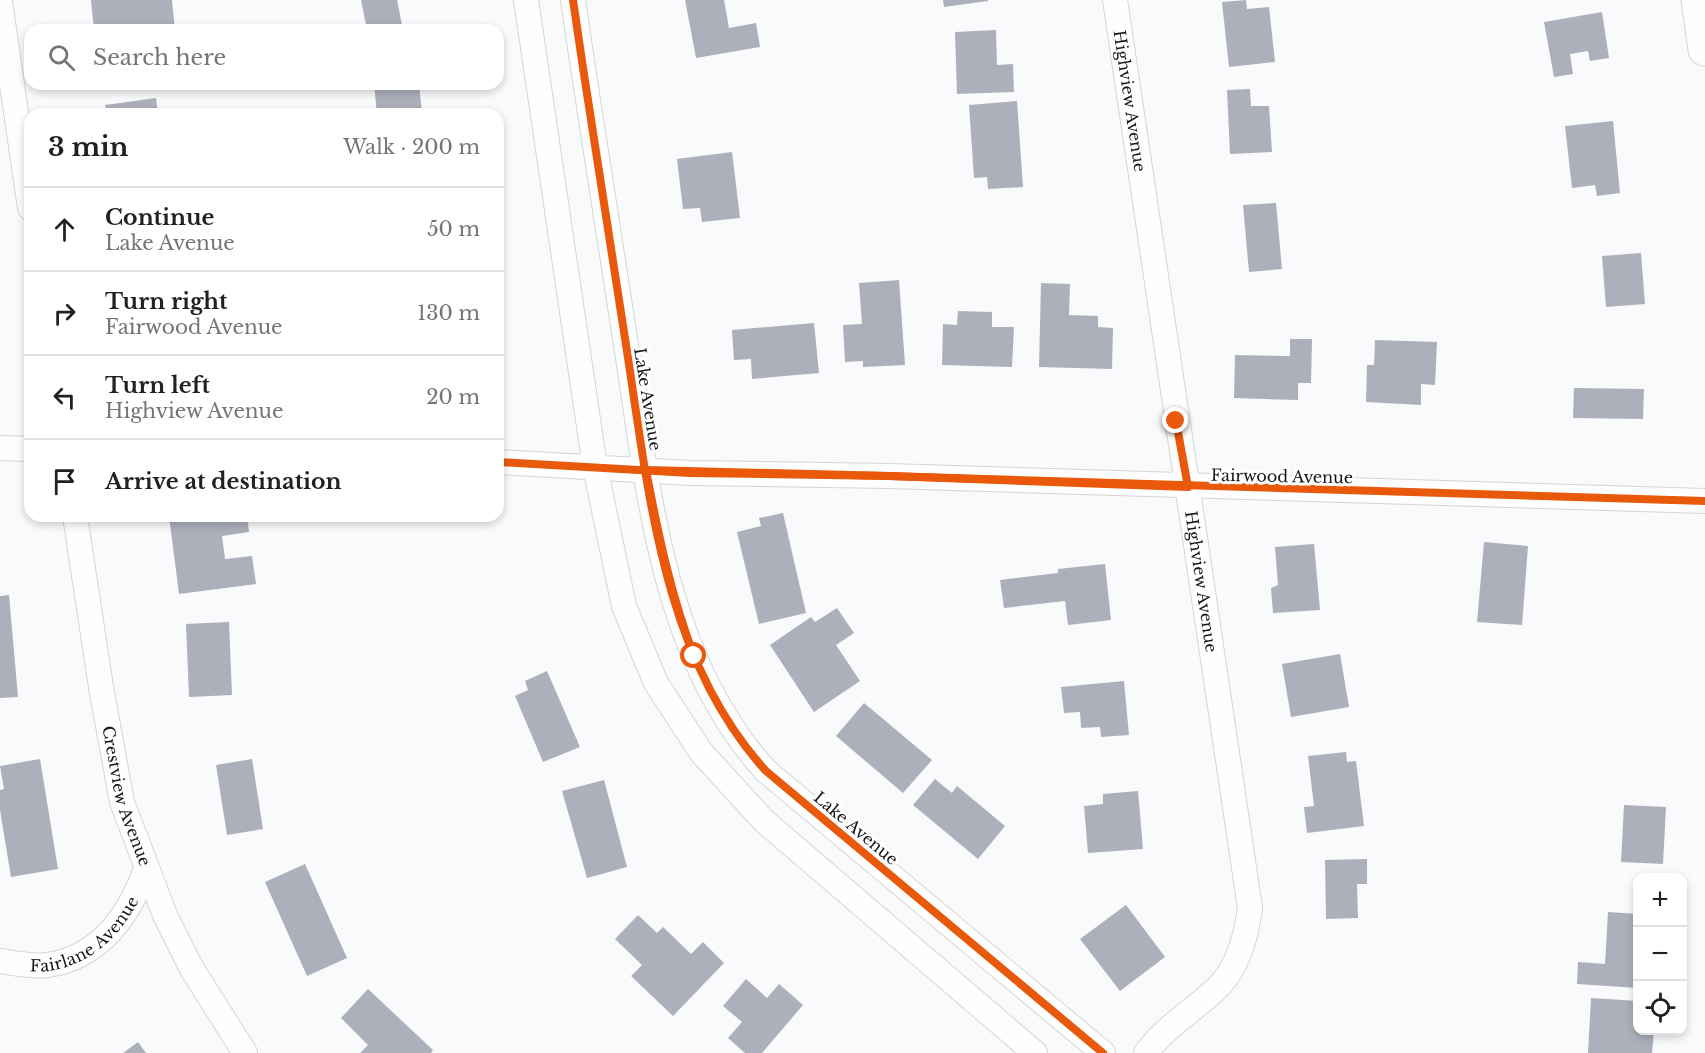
<!DOCTYPE html>
<meta charset="utf-8">
<style>
:root{--surface:#fff;--page:#f6f6f6;--text:#202124;--muted:#757577;--line:#e0e0e0}
body{margin:0;font-family:"Libre Baskerville",serif;background:var(--page);color:var(--text)}
.controls{position:absolute;right:18px;bottom:18px;display:grid;overflow:hidden;border-radius:12px;box-shadow:0 3px 9px #0003}
.controls button{width:54px;height:54px;display:grid;place-items:center;padding:0;border:0;border-bottom:2px solid var(--line);background:var(--surface);color:var(--text);font:30px sans-serif}
.stop{position:absolute;width:18px;height:18px;margin:-14px;border:4px solid #ea580c;border-radius:50%;background:#fff}
.stop.end{background:#ea580c;border-color:#fff;box-shadow:0 2px 6px #0008}
.list{margin:0;padding:0;list-style:none}
h2{display:flex;justify-content:space-between;align-items:center;height:78px;margin:0;padding:0 24px;font-size:26px}
h2 small{font-size:20px;font-weight:400;color:var(--muted)}
.list li{display:grid;grid-template-columns:39px 1fr auto;gap:18px;align-items:center;box-sizing:border-box;height:84px;padding:0 24px;border-top:2px solid var(--line)}
.list b{display:block;font-size:22px;white-space:nowrap}
.list p{margin:0;font-size:20px;white-space:nowrap;color:var(--muted)}
.list em{font-size:20px;font-style:normal;color:var(--muted)}
.icon{flex:none;width:33px;height:33px;fill:none;stroke:currentColor;stroke-width:2;stroke-linecap:round;stroke-linejoin:round}
.map{position:relative;flex:none;width:1705px;height:1053px;overflow:hidden}
.search{position:absolute;background:var(--surface);box-shadow:0 3px 9px #0003;left:24px;top:24px;width:480px;height:66px;display:flex;align-items:center;gap:15px;box-sizing:border-box;padding:0 21px;border-radius:18px;color:var(--muted);font-size:22px}
.panel{position:absolute;background:var(--surface);box-shadow:0 3px 9px #0003;left:24px;top:108px;width:480px;height:414px;border-radius:18px}
.map>svg:first-child{display:block}
.building{fill:#adafbb}
.lines{fill:none;stroke-linecap:round;stroke-linejoin:round}
.street-casing{stroke:#d3d5d7;stroke-width:26}
.secondary-casing{stroke:#d3d5d7;stroke-width:35}
.street{stroke:#fefeff;stroke-width:24}
.secondary{stroke:#fefeff;stroke-width:33}
.cycleway-casing{stroke:#fff;stroke-width:11}
.cycleway{stroke:#e8590c;stroke-width:8}
.route{stroke:#ea580c;stroke-width:8}
.labels{text-anchor:middle;stroke-width:6;stroke-linejoin:round;paint-order:stroke}
.street-label{font-size:16px;fill:#141518;stroke:#fff}
</style>
<div class="map">
<svg width="1705" height="1053" viewBox="0 0 1705 1053">
<rect width="100%" height="100%" fill="#f8fafc"/>
<!-- building -->
<path class="building" d="M 91,0 L 172,0 L 175,30 L 94,30 Z
M 361,0 L 397,0 L 403,30 L 367,30 Z
M 685,0 L 724,0 L 729,28 L 756,23 L 760,47 L 696,58 Z
M 943,0 L 988,0 L 988,1 L 944,7 Z
M 1246,0 L 1247,9 L 1269,7 L 1275,62 L 1229,67 L 1222,2 Z
M 1602,12 L 1609,58 L 1590,61 L 1588,51 L 1570,54 L 1573,74 L 1554,77 L 1544,22 Z
M 996,30 L 997,65 L 1013,64 L 1014,92 L 957,94 L 955,32 Z
M 374,84 L 419,84 L 422,114 L 377,114 Z
M 1250,89 L 1251,106 L 1269,106 L 1272,152 L 1230,154 L 1227,90 Z
M 156,98 L 158,114 L 107,114 L 105,105 Z
M 1017,101 L 1023,187 L 988,189 L 987,177 L 974,178 L 969,105 Z
M 1613,121 L 1620,193 L 1597,196 L 1595,185 L 1572,188 L 1565,126 Z
M 732,152 L 740,218 L 702,222 L 700,208 L 683,209 L 677,159 Z
M 1276,203 L 1282,269 L 1249,272 L 1243,205 Z
M 1641,253 L 1645,304 L 1606,307 L 1602,256 Z
M 899,280 L 905,365 L 863,367 L 863,361 L 845,362 L 843,325 L 862,324 L 859,283 Z
M 1041,283 L 1070,284 L 1069,315 L 1098,316 L 1098,327 L 1113,328 L 1112,369 L 1039,367 Z
M 958,311 L 992,312 L 992,327 L 1014,327 L 1012,367 L 942,365 L 943,324 L 957,325 Z
M 814,323 L 819,373 L 752,379 L 751,359 L 734,360 L 732,330 Z
M 1290,339 L 1312,339 L 1311,383 L 1298,383 L 1298,400 L 1234,398 L 1235,355 L 1290,356 Z
M 1375,340 L 1437,342 L 1435,385 L 1421,384 L 1421,405 L 1366,402 L 1367,365 L 1374,365 Z
M 1574,388 L 1644,389 L 1643,419 L 1573,418 Z
M 783,513 L 806,613 L 759,624 L 737,532 L 761,526 L 759,518 Z
M 169,516 L 247,516 L 249,532 L 222,536 L 225,559 L 252,556 L 256,584 L 179,594 Z
M 1484,542 L 1528,546 L 1522,625 L 1477,622 Z
M 1314,544 L 1320,610 L 1273,613 L 1271,588 L 1278,585 L 1275,547 Z
M 1105,564 L 1111,620 L 1068,625 L 1065,601 L 1004,608 L 1000,580 L 1058,573 L 1058,569 Z
M 9,595 L 18,697 L 0,698 L 0,596 Z
M 837,608 L 854,633 L 836,645 L 860,681 L 814,712 L 770,645 L 811,617 L 815,622 Z
M 229,622 L 232,695 L 189,697 L 186,624 Z
M 1340,654 L 1349,707 L 1291,717 L 1282,664 Z
M 547,671 L 580,747 L 543,762 L 515,696 L 528,690 L 525,681 Z
M 1124,681 L 1129,735 L 1101,737 L 1100,727 L 1081,728 L 1080,712 L 1064,713 L 1061,687 Z
M 864,703 L 932,760 L 903,793 L 836,736 Z
M 1346,752 L 1347,762 L 1356,761 L 1364,826 L 1307,833 L 1304,807 L 1314,806 L 1308,756 Z
M 40,759 L 58,869 L 11,877 L 0,810 L 0,790 L 4,789 L 0,766 Z
M 252,759 L 263,829 L 227,835 L 216,765 Z
M 935,779 L 952,793 L 957,786 L 1005,826 L 978,859 L 913,805 Z
M 604,780 L 627,867 L 587,878 L 562,791 Z
M 1138,791 L 1143,849 L 1088,853 L 1084,806 L 1103,804 L 1103,794 Z
M 1624,805 L 1666,807 L 1663,864 L 1621,862 Z
M 1367,859 L 1367,884 L 1357,884 L 1358,918 L 1326,919 L 1325,860 Z
M 305,864 L 347,958 L 307,976 L 265,882 Z
M 1126,905 L 1165,957 L 1120,991 L 1080,939 Z
M 1608,912 L 1638,914 L 1638,988 L 1577,984 L 1578,962 L 1605,964 Z
M 638,915 L 657,933 L 663,927 L 691,954 L 703,942 L 724,963 L 673,1016 L 631,976 L 642,965 L 615,939 Z
M 746,979 L 767,998 L 779,984 L 803,1005 L 762,1053 L 745,1053 L 728,1038 L 742,1022 L 723,1006 Z
M 368,989 L 433,1050 L 431,1053 L 360,1053 L 368,1045 L 341,1018 Z
M 1591,998 L 1638,1001 L 1638,1030 L 1654,1030 L 1652,1053 L 1588,1053 Z
M 138,1042 L 146,1053 L 123,1053 Z"/>
<g class="lines">
<!-- street casing -->
<g class="street-casing">
<g id="street">
<path d="M 526,0 L 595,467 L 624,606 L 656,683 L 701,752 L 763,820 L 1035,1053"/>
<path d="M 573,0 C 589,111 607,222 624,332 C 648,481 659,654 766,771 L 1103,1053"/>
<path id="s1" d="M 1115,0 L 1250,908 C 1246,937 1238,970 1214,991 C 1191,1012 1164,1028 1146,1053"/>
<path d="M 0,2 L 30,208"/>
<path d="M 0,448 L 30,449"/>
<path d="M 498,462 L 690,473 L 889,476 L 1705,501"/>
<path id="s2" d="M 75,516 L 101,687 L 122,802 L 165,915 L 192,969 L 245,1053"/>
<path id="s3" d="M 0,961 C 15,963 32,967 47,965 C 99,958 129,916 146,869"/>
</g>
</g>
<!-- secondary casing -->
<g class="secondary-casing">
<path id="secondary" d="M 1698,0 L 1705,49"/>
</g>
<!-- street -->
<use href="#street" class="street"/>
<!-- secondary -->
<use href="#secondary" class="secondary"/>
<!-- cycleway casing -->
<g class="cycleway-casing">
<path id="cycleway" d="M 573,0 C 589,111 607,222 624,332 C 648,481 659,654 766,771 L 1103,1053
M 498,462 L 690,473 L 889,476 L 1705,501"/>
</g>
<!-- cycleway -->
<use href="#cycleway" class="cycleway"/>
</g>
<g class="lines">
<!-- route -->
<path class="route" d="M 694,656 C 671,595 658,534 646,470 L 889,476 L 1188,487 L 1176,421"/>
</g>
<g class="labels">
<!-- street labels -->
<g class="street-label">
<text dy="6" stroke="none"><textPath href="#s1" startOffset="102">Highview Avenue</textPath></text>
<text transform="translate(648 399) rotate(81)" y="6">Lake Avenue</text>
<text transform="translate(1282 476) rotate(1)" y="6">Fairwood Avenue</text>
<text dy="6" stroke="none"><textPath href="#s1" startOffset="588">Highview Avenue</textPath></text>
<text dy="6" stroke="none"><textPath href="#s2" startOffset="285">Crestview Avenue</textPath></text>
<text transform="translate(856 828) rotate(40)" y="6">Lake Avenue</text>
<text dy="6" stroke="none"><textPath href="#s3" startOffset="96">Fairlane Avenue</textPath></text>
</g>
</g>
</svg>
<div class="controls">
<button>+</button>
<button>−</button>
<button><svg class="icon" aria-label="locate" viewBox="0 0 24 24"><circle cx="12" cy="12" r="6"/><path d="M12 2v4M12 18v4M2 12h4M18 12h4"/></svg></button>
</div>
<div class="stop" style="left:694px;top:656px"></div>
<div class="stop end" style="left:1176px;top:421px"></div>
<div class="search"><svg class="icon" aria-label="search" viewBox="0 0 24 24"><circle cx="10" cy="10" r="6"/><path d="M15 15l6 6"/></svg>Search here</div>
<section class="panel">
<h2>3 min<small>Walk · 200 m</small></h2>
<ul class="list">
<li><svg class="icon" aria-label="ahead" viewBox="0 0 24 24"><path d="M12 20V5M6 11l6-6 6 6"/></svg><div><b>Continue</b><p>Lake Avenue</p></div><em>50 m</em></li>
<li><svg class="icon" aria-label="right" viewBox="0 0 24 24"><path d="M7 20v-9h11M14 6l5 5-5 5"/></svg><div><b>Turn right</b><p>Fairwood Avenue</p></div><em>130 m</em></li>
<li><svg class="icon" aria-label="left" viewBox="0 0 24 24"><path d="M17 20v-9H6M10 6l-5 5 5 5"/></svg><div><b>Turn left</b><p>Highview Avenue</p></div><em>20 m</em></li>
<li><svg class="icon" aria-label="arrive" viewBox="0 0 24 24"><path d="M6 21V4h12l-3 4 3 4H6"/></svg><div><b>Arrive at destination</b></div></li>
</ul>
</section>
</div>
